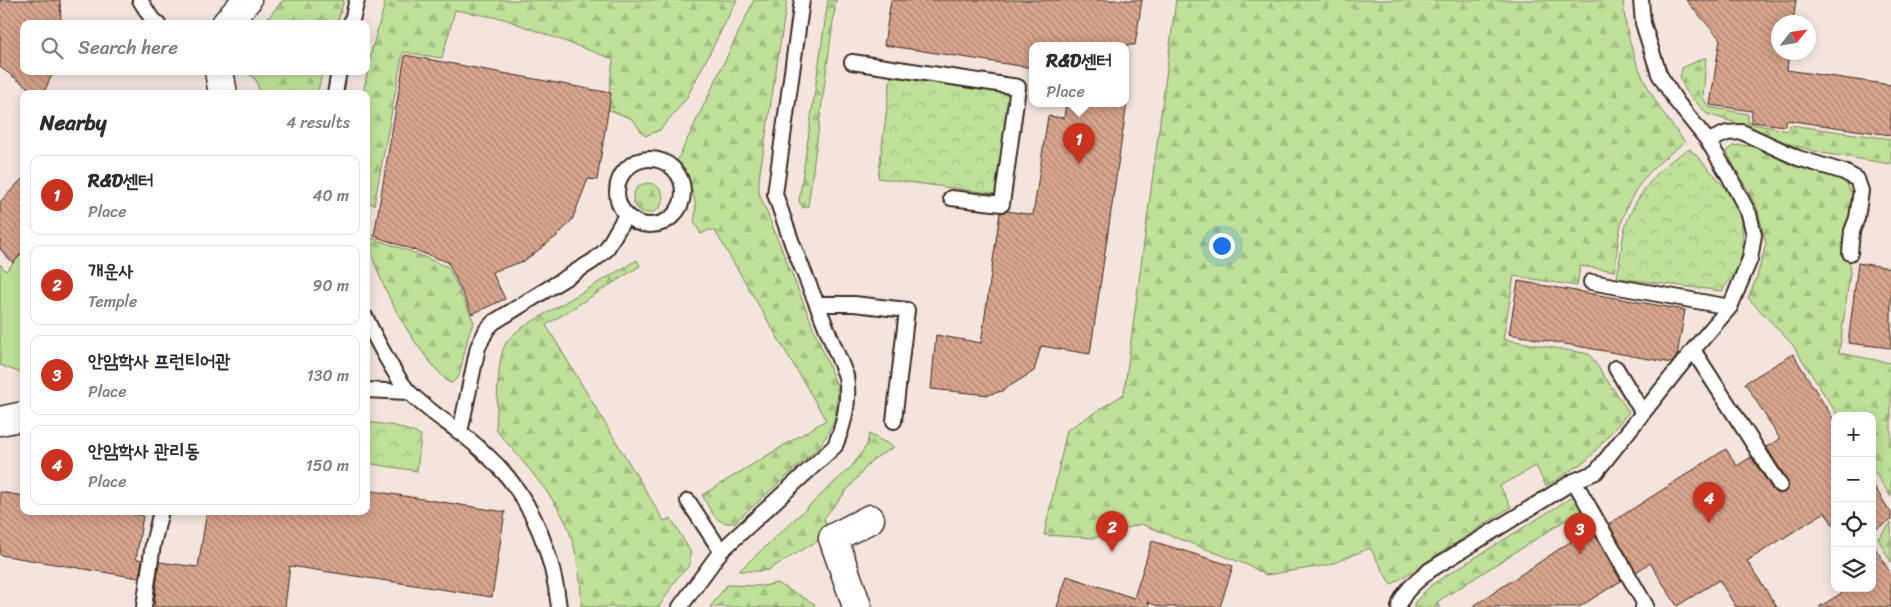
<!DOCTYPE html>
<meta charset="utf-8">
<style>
:root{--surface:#fff;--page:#f2f2f3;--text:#2b2b33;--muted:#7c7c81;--line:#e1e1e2;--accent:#c8321e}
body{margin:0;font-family:Sriracha,"Poor Story",sans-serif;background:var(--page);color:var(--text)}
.controls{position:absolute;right:15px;bottom:15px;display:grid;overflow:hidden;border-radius:10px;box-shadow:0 2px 12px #0003}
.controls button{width:45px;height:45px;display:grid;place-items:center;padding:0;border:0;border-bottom:1px solid var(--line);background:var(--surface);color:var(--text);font:25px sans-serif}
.compass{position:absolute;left:1771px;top:15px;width:45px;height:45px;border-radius:50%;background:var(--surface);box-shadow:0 2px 12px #0003;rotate:60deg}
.you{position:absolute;left:1221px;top:245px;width:18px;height:18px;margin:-12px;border:4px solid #fff;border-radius:50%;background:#1a73e8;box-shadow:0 0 0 8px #1a73e833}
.badge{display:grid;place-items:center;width:32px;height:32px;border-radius:50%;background:var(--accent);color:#fff;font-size:16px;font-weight:700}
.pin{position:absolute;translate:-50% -41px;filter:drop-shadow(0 1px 2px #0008)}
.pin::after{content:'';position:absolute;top:26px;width:18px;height:15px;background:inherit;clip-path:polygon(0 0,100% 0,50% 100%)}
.popup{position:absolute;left:1029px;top:42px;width:100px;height:65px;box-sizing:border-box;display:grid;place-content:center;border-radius:10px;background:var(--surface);filter:drop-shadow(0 1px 4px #0005);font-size:16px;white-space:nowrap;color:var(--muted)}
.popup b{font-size:19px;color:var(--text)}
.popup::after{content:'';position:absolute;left:50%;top:100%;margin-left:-10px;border:10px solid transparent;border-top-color:var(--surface)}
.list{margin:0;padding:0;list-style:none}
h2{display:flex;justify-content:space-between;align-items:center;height:65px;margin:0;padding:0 20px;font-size:21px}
h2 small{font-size:16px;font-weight:400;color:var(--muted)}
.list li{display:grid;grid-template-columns:32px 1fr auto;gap:15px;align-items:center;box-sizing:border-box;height:80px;margin:0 10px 10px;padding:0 10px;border:1px solid var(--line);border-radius:10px}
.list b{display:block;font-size:19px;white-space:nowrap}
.list p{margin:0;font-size:16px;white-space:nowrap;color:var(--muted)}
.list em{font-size:16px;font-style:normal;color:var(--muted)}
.icon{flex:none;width:28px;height:28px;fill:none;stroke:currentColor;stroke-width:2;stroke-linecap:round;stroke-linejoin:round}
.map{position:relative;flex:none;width:1891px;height:607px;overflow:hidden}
.search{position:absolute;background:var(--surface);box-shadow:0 2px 12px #0003;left:20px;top:20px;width:350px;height:55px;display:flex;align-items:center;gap:12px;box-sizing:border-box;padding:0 18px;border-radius:10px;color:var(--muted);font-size:19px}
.panel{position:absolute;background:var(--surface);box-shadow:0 2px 12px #0003;left:20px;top:90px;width:350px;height:425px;border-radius:10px}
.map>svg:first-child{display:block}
.forest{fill:url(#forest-firs);stroke:#7c855c}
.park{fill:url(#park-crowns);stroke:#7c855c}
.garden{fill:#bee099;stroke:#7c855c}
.building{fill:url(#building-back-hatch);stroke:#3b2a1e}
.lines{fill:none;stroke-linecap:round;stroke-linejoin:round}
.lane-casing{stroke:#3b2a1e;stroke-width:18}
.street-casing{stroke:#3b2a1e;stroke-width:31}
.secondary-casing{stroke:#3b2a1e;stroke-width:31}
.lane{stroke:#fff;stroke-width:14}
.street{stroke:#fff;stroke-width:28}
.secondary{stroke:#fff;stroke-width:28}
</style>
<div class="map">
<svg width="1891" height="607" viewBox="0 0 1891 607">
<defs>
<pattern id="forest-firs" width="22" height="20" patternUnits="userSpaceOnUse" patternTransform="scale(1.25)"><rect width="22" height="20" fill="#bee099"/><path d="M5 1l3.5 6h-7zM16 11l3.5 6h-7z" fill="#a4c083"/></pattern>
<pattern id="park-crowns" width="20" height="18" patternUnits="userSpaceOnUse" patternTransform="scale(1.25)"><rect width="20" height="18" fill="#bee099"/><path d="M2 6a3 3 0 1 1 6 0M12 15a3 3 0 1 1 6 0" fill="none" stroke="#a4c083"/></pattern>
<pattern id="building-back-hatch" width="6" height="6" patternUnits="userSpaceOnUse" patternTransform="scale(1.25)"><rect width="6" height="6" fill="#d8a48d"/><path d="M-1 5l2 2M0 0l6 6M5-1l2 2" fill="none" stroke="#b08673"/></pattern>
</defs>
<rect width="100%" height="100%" fill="#f3e4dd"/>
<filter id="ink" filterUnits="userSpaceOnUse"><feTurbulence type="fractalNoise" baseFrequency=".02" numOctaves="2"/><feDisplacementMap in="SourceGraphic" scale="10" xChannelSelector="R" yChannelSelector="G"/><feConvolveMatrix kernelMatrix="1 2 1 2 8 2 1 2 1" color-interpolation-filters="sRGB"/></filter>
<g filter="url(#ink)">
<!-- forest -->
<path class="forest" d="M 283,0 L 344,0 L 337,24 L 263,24 Z
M 386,0 L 737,0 L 686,99 L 660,130 L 645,136 L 632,119 L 607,109 L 613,59 L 504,19 L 455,10 L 442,58 L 403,52 L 374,205 L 366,200 L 366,94 L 363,94 L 372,49 Z
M 754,0 L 787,0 L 759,179 L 759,193 L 837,386 C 838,413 834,429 816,450 L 734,523 C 714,525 711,510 702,495 L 826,420 L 715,231 L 709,230 L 701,234 L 694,221 C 700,197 687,182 677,161 Z
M 828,0 L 836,0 L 808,206 L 803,208 L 799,201 Z
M 1176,0 L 1623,0 C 1627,57 1650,99 1685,142 C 1654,165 1631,186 1621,225 C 1617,239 1617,256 1615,271 L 1580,266 L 1577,286 L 1514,276 L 1503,339 L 1589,354 L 1629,412 L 1587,460 L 1546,486 L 1536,466 L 1500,486 L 1511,507 L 1391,585 L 1370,548 L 1329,565 L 1266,575 L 1250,566 L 1141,524 L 1094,538 L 1044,535 L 1067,430 L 1124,394 Z
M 1706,57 L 1703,98 L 1709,107 L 1748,114 L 1748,123 L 1788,131 L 1790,125 L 1891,139 L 1891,164 L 1822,153 L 1792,145 L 1743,125 L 1707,114 L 1686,91 L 1680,78 L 1682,68 Z
M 245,71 L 323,71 L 317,94 L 260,94 L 256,80 Z
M 1741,145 L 1755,147 L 1793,166 L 1837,177 L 1846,183 L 1852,194 L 1852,210 L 1843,252 L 1851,266 L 1839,353 L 1891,363 L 1891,497 L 1872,468 L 1872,416 L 1838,416 L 1792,344 L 1748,298 L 1757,277 L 1766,243 L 1757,207 L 1726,151 L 1733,146 Z
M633 198a15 15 0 1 1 30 0a15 15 0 1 1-30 0Z
M 366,236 L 412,252 L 448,267 L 474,322 L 469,333 L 459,376 L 452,383 L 448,382 C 409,342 381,290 366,236 Z
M 637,260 L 640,266 L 546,325 L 664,521 L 671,518 L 690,551 L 690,565 L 677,578 L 659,607 L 581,607 C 582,577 575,535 559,510 C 541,481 518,456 496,430 C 497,412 497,358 505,345 C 509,336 520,329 528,324 Z
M 869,434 L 894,447 L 872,460 L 824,518 L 828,535 L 768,570 L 760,571 L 739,571 L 852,466 L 867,445 Z
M 1574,496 L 1583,509 L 1437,602 L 1440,607 L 1413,607 L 1415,602 L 1431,585 Z
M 1891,523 L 1891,563 L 1878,538 Z
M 777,583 L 815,604 L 814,607 L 710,607 L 727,585 L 763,586 Z"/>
<!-- park -->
<path class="park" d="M 891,75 L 1011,91 L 997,194 L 878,178 Z
M 1690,149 C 1721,181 1753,212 1740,261 C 1737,271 1728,282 1722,291 L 1617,278 C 1620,262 1621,244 1625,228 C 1633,199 1662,161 1690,149 Z
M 366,422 L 396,426 L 421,435 L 417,471 L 366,463 Z"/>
<!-- garden -->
<path class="garden" d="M 24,251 L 24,374 L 0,365 L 0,264 L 6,271 Z"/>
<!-- building -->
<path class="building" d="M 0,0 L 60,0 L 61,24 L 24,24 L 24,71 L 54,71 L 43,94 L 37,94 L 0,67 Z
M 891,0 L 1142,0 L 1135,45 L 1033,45 L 1033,68 L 884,45 Z
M 1686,0 L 1796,0 L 1793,22 L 1778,22 L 1778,52 L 1789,52 L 1787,70 L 1891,85 L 1891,135 L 1786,120 L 1785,126 L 1751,122 L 1752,111 L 1710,105 L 1720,39 Z
M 405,55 L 611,93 L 597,180 L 588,179 L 572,220 L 557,236 L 524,261 L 492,272 L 505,299 L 472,314 L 448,262 L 374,236 Z
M 1066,103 L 1127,103 L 1090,354 L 1041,346 L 1034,371 L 1002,391 L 988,395 L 931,389 L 936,335 L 981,343 L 1000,213 L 1007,211 L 1033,215 L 1048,116 L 1064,118 Z
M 24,177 L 24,250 L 13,263 L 0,249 L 0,202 Z
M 1858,263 L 1891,268 L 1891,348 L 1848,343 Z
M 1518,281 L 1685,310 L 1677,356 L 1672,363 L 1509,334 Z
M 1793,354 L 1835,422 L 1835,528 L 1825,512 L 1747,561 L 1777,607 L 1736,607 L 1719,580 L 1677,606 L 1650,563 L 1636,572 L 1609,524 L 1726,449 L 1737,466 L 1751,457 L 1773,490 L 1780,494 L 1785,492 L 1788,489 L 1788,481 L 1766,447 L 1780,439 L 1745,383 Z
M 1872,483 L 1891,513 L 1891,520 L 1872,531 Z
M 366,490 L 505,512 L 492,597 L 290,566 L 285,607 L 154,607 L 159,562 L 198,567 L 207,511 L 366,511 Z
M 0,492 L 24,496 L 24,511 L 116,511 L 143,516 L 136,559 L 142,560 L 139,578 L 0,555 Z
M 1591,528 L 1621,581 L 1579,607 L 1472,607 Z
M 1152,541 L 1233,566 L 1220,607 L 1161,607 L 1147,602 L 1149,603 L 1149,607 L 1057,607 L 1067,576 L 1134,598 Z
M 1872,543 L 1891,574 L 1891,607 L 1819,607 L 1850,588 L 1872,588 Z"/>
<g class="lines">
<!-- lane casing -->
<g class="lane-casing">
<path id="lane" d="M 140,0 L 150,16 L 158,24
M 351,24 L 357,0
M 852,62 L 1018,87 L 1002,204 L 951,198
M 335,94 L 339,71
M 1708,141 L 1727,133 L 1742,132 L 1798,158 L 1844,172 L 1857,179 L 1861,191 L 1857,218 L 1852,231 L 1850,253
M617 192a33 33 0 1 1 66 0a33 33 0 1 1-66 0Z
M 1591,282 L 1730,307
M 818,304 L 854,304 L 907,310 L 894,421
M 366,318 C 374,336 397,380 410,393 C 425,408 442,419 458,431 C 472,441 486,454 498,466 C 534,504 553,556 559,607
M 1693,350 L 1780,485
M 1616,368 L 1643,413
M 366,390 L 409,392
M 460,432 L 478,347 L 487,329 L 494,322 L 593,261 L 606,250 L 626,215
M 1574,481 L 1646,606 L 1643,607
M 688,501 L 721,551
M 144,607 L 153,544 L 161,511
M 680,607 L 721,551 L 835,446 C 845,423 850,401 846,376 L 792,243 L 775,194 L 802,0
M 1399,607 C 1403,590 1418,581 1430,570 L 1574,481 L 1596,472 L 1693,350 L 1730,307 L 1750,259 L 1754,235 L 1749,214 L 1728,174 L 1708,141 L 1676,101 L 1659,74 L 1643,23 L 1641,0"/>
</g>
<!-- street casing -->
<g class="street-casing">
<path id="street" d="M 856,607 L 857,606 L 833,538 L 870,519"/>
</g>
<!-- secondary casing -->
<g class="secondary-casing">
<path id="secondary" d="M 226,24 L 247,0
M 219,71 L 223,94
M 0,421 L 24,416"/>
</g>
<!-- lane -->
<use href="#lane" class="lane"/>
<!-- street -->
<use href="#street" class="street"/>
<!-- secondary -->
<use href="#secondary" class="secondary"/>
</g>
</g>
</svg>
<div class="controls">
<button>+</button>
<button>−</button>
<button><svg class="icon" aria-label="locate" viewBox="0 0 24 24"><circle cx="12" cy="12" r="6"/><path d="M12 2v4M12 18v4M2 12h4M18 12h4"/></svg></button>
<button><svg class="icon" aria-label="layers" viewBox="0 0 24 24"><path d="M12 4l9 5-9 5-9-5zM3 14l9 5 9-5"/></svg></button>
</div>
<svg class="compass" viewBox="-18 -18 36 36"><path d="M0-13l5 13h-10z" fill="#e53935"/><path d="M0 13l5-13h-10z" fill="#7c7c81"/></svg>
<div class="you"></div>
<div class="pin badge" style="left:1079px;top:164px">1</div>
<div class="popup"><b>R&amp;D센터</b>Place</div>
<div class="pin badge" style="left:1112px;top:552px">2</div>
<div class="pin badge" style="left:1580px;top:554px">3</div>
<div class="pin badge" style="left:1709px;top:523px">4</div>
<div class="search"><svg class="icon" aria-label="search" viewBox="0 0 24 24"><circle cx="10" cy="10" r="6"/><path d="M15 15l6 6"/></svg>Search here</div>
<section class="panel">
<h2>Nearby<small>4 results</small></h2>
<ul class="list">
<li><span class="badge">1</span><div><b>R&amp;D센터</b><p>Place</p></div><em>40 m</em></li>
<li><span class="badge">2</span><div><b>개운사</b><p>Temple</p></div><em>90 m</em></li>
<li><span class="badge">3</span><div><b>안암학사 프런티어관</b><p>Place</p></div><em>130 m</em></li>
<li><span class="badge">4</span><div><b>안암학사 관리동</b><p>Place</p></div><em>150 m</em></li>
</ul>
</section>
</div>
